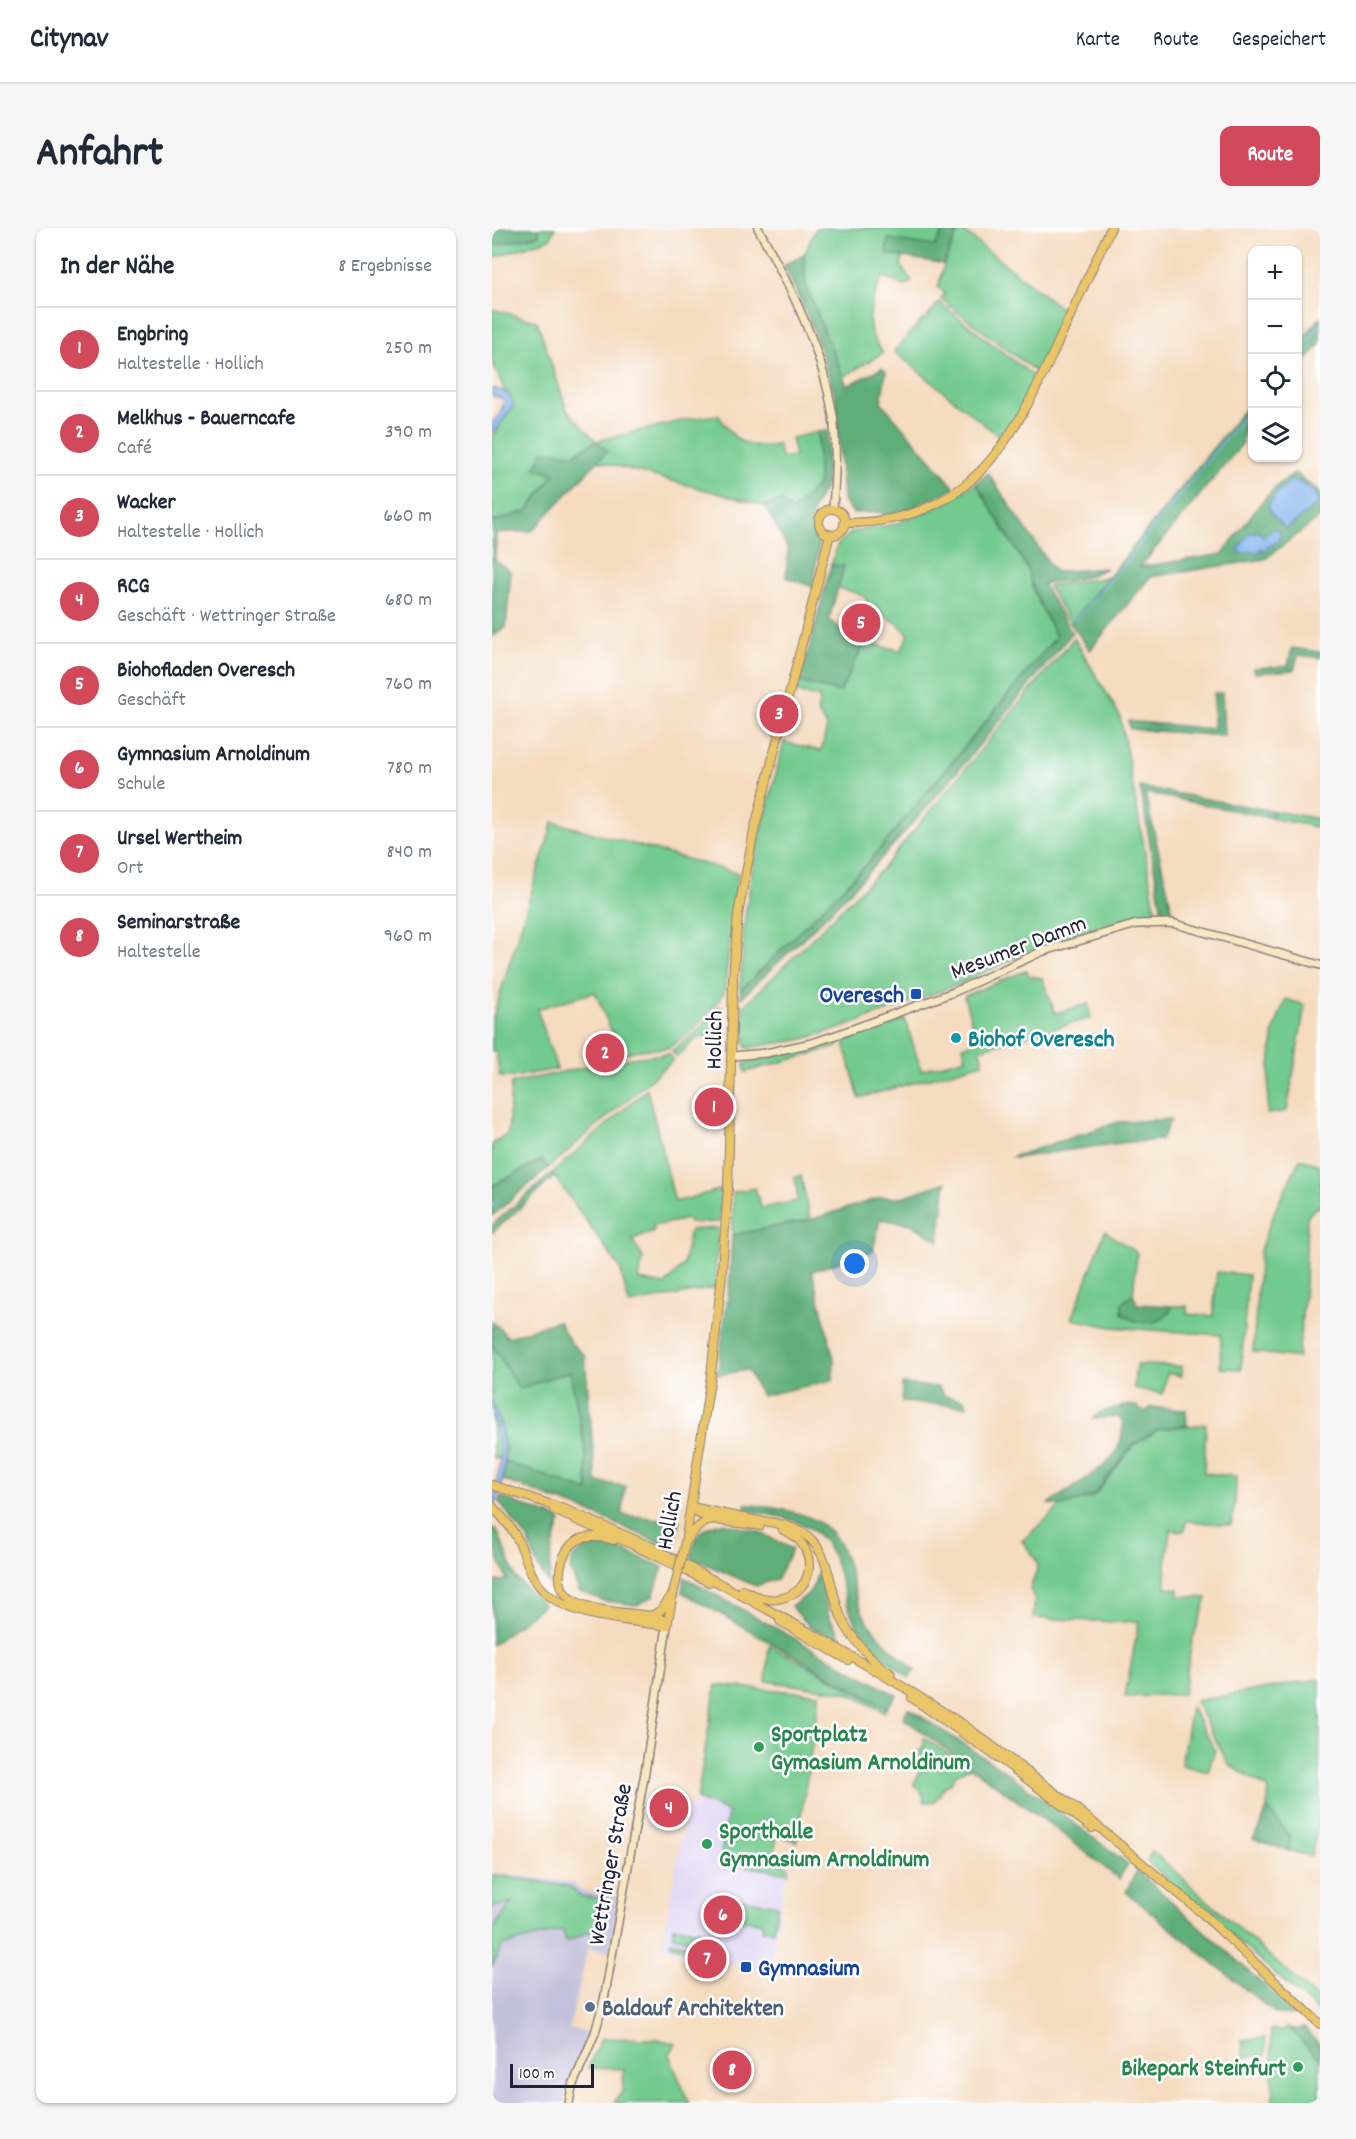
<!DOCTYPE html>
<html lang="de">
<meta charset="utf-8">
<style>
:root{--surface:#fff;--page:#f6f6f7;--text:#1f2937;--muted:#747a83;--line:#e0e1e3;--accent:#d1495b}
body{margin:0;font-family:Dekko,sans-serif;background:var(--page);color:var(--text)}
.controls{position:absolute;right:18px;top:18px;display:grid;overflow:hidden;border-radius:12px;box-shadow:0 2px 4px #0004}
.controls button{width:54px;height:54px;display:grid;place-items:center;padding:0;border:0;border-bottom:2px solid var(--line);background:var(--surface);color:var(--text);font:30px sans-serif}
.scale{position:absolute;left:18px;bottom:15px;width:84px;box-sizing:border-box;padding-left:6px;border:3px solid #22223b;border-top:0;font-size:16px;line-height:21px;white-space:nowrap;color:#22223b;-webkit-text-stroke:4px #fff;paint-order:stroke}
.you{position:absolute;left:363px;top:1036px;width:21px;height:21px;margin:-15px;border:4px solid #fff;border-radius:50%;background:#1a73e8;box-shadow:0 0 0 9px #1a73e833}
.badge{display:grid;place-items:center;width:39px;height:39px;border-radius:50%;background:var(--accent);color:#fff;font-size:20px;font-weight:700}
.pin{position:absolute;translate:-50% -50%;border:3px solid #fff;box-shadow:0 2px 6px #0006}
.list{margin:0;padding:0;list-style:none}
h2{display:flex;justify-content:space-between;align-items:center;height:78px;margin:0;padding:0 24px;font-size:26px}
h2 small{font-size:20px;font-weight:400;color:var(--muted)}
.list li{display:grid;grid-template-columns:39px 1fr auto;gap:18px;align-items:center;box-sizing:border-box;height:84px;padding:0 24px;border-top:2px solid var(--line)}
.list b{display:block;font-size:22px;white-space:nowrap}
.list p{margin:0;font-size:20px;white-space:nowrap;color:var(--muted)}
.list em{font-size:20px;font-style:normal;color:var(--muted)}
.icon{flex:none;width:33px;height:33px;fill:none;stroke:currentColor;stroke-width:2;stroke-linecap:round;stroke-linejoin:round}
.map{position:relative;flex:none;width:828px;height:1875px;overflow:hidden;border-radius:12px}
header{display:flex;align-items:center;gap:36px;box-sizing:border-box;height:84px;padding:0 30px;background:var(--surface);border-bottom:2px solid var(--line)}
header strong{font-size:28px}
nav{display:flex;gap:33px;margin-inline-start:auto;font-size:21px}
.intro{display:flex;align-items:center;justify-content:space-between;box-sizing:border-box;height:144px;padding:0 36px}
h1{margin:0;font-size:42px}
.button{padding:15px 27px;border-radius:12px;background:var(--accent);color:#fff;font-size:21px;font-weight:700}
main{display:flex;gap:36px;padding:0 36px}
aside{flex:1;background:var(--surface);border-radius:12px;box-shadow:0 2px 4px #0004}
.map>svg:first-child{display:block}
.built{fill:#dfd4f4}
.industrial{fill:#c3c0db}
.green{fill:#73ca8e;stroke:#4a7664;stroke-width:1.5}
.forest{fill:#5eae79;stroke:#40685a;stroke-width:1.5}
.water{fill:#81b2ed;stroke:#526a94;stroke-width:1.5}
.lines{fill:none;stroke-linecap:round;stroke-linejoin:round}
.stream{stroke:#81b2ed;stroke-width:1.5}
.secondary-casing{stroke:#8c7e7d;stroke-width:10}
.primary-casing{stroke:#8c7e7d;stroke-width:10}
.trunk-casing{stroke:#8c7e7d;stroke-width:10}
.secondary{stroke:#f7e8c3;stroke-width:7}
.primary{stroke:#eac669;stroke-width:8}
.trunk{stroke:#eac669;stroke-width:8}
.primary-bridge-casing{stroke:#8c7e7d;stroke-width:10;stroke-linecap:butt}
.primary-bridge{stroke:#eac669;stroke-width:8}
.transit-dot{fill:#1a4fb4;stroke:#fff;stroke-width:2}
.culture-dot{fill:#0f9aa8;stroke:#fff;stroke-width:2}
.leisure-dot{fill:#2e9e5b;stroke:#fff;stroke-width:2}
.service-dot{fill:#5c6f8a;stroke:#fff;stroke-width:2}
.labels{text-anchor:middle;stroke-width:5;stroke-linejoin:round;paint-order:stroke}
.street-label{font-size:24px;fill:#22223b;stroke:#fff}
.transit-label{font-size:24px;font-weight:bold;fill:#164399;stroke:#fff;text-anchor:end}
.culture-label{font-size:24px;font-weight:bold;fill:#0d838f;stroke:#fff;text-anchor:start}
.leisure-label{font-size:24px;font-weight:bold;fill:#27864d;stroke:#fff;text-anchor:start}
.service-label{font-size:24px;font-weight:bold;fill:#4e5e75;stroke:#fff;text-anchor:start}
</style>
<header>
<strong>Citynav</strong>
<nav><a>Karte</a><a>Route</a><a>Gespeichert</a></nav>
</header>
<div class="intro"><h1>Anfahrt</h1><a class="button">Route</a></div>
<main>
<aside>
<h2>In der Nähe<small>8 Ergebnisse</small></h2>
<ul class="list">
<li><span class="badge">1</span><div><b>Engbring</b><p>Haltestelle · Hollich</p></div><em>250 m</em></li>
<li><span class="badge">2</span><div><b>Melkhus - Bauerncafe</b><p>Café</p></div><em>390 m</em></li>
<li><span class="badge">3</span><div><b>Wacker</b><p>Haltestelle · Hollich</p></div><em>660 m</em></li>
<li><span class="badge">4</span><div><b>RCG</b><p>Geschäft · Wettringer Straße</p></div><em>680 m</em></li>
<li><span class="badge">5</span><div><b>Biohofladen Overesch</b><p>Geschäft</p></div><em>760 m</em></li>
<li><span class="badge">6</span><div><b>Gymnasium Arnoldinum</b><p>Schule</p></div><em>780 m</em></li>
<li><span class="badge">7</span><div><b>Ursel Wertheim</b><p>Ort</p></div><em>840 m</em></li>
<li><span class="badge">8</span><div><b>Seminarstraße</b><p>Haltestelle</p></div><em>960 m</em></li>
</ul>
</aside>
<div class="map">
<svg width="828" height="1875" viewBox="0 0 828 1875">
<rect width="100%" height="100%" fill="#fff"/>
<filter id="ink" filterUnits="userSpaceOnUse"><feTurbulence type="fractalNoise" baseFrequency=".0167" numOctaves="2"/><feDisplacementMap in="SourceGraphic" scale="12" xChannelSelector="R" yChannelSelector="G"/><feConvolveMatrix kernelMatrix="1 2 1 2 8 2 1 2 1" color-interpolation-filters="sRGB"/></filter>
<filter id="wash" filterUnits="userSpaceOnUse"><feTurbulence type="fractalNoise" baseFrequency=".008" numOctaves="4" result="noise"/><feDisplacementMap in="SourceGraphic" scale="24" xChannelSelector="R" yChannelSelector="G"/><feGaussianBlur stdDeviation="1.35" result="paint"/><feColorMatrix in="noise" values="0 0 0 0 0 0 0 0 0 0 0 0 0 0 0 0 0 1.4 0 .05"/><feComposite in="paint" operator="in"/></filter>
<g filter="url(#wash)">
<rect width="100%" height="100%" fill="#f5dbbf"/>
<!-- built -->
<path class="built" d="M 205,1571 L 236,1584 L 240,1636 L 296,1645 L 292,1655 L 277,1745 L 170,1719 L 195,1576 L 203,1580 Z"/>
<!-- industrial -->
<path class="industrial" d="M 0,1644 L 81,1655 L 90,1663 L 128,1669 L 119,1723 L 96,1720 L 77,1800 L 98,1805 L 73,1867 L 72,1875 L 0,1875 Z"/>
<!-- green -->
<path class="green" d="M 47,0 L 63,0 L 58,11 L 0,30 L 0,18 L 46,7 Z
M 324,0 L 453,0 L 443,18 L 394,26 L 411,29 L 409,38 L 420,53 L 412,58 L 391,48 C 383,65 374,85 379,104 C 381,111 387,119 391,125 L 351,149 L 314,58 L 312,27 Z
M 467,0 L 575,85 L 547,146 L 449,71 L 453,65 L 446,60 L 452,36 Z
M 447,74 L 545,151 L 525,192 L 510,211 L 402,123 L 431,91 L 433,92 Z
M 0,81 L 45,93 L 75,182 L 104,213 L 197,191 L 226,187 C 245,215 251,221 286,217 L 289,230 L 303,228 L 299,210 L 326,204 L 326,257 L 301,283 L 288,273 L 273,278 L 106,233 L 114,223 L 104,213 L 82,226 L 43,240 L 63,246 L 35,283 L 0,294 L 0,207 L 6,203 L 8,196 L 15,187 L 16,165 L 13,163 L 0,133 Z
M 484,255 L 535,340 L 542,364 L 564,409 L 377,634 L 248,763 L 253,688 L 262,632 L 292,514 L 329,523 L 335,499 L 325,484 L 328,470 L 304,464 L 308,454 L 348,464 L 371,418 L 376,413 L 390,419 L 409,422 L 417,406 L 405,395 L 374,375 L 375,371 L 367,366 L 346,360 L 352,338 L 339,337 L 346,316 L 360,304 L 408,295 L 411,291 L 431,285 L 460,270 Z
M 616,349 L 579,396 L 556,358 Z
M 582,410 L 628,488 L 664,684 L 555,715 L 467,756 L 350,800 L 307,812 L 254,820 L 252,810 L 251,779 L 390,641 Z
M 782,583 L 828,591 L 828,600 L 780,590 Z
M 61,594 L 246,645 L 232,764 L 227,773 L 204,799 L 177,820 L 147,822 L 129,826 L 103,764 L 45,781 L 65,841 L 21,849 L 8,849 L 4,824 L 0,824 L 0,792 Z
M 535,742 L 537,748 L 550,750 L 563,785 L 596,776 L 599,790 L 488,821 L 491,835 L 367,870 L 352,815 L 353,813 L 413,791 L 429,842 L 474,830 L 471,818 L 485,814 L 472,768 Z
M 794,771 L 813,777 L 795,883 L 775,886 L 777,846 L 782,801 Z
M 227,779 L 231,779 L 226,809 L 206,809 L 185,829 L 180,823 L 207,802 Z
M 346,811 L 348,816 L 345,819 L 253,844 L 252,836 Z
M 177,826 L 181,832 L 56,940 L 49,932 L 0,958 L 0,916 L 16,906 L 19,855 C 72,845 124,829 177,826 Z
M 155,861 L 183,974 L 230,961 L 227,994 L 197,995 L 195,991 L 161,998 L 162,1003 L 140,1011 L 151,1030 L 147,1052 L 173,1057 L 191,1037 L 198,1002 L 226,1000 L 223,1060 L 137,1076 L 128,1040 L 60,945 Z
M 808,931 L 828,937 L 828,980 L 824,979 L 815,989 L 813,1056 L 806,1130 L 761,1124 L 768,1022 L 784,980 Z
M 309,948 L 318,992 L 240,1007 L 241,964 L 263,960 L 269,980 L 306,973 L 303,949 Z
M 613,1003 L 645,1025 L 641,1066 L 630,1076 L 677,1086 L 680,1078 L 695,1078 L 695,1086 L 721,1088 L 725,1044 L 756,1047 L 749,1141 L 728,1140 L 729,1107 L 619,1099 L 580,1091 Z
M 0,1117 L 78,1143 L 93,1219 L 96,1263 L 13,1234 L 13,1218 L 8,1195 L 0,1174 Z
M 644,1137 L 690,1138 L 690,1148 L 675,1145 L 671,1166 L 642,1160 Z
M 0,1187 L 8,1219 L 8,1232 L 1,1229 Z
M 714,1196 L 712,1245 L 744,1248 L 743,1275 L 739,1297 L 694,1293 L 692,1303 L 678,1302 L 674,1337 L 674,1360 L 687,1361 L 687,1368 L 715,1370 L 700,1413 L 691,1466 L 633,1469 L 647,1393 L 622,1394 L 541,1390 L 543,1373 L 538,1360 C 550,1334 547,1335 530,1313 L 569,1278 L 602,1268 L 642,1217 L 667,1201 Z
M 277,1417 L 394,1480 L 392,1484 L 354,1464 L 274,1453 Z
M 828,1451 L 828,1588 L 819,1628 L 797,1623 L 798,1609 L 775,1580 L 777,1561 L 737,1537 L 703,1473 Z
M 224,1457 L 328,1466 L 305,1614 L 285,1606 L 281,1634 L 294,1637 L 297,1639 L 296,1645 L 240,1636 L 240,1633 L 228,1631 L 236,1584 L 205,1571 Z
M 699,1479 L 723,1522 L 716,1544 L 689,1537 Z
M 432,1510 L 477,1540 L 463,1547 L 459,1555 L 453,1558 L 442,1574 L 433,1574 L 429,1562 L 422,1556 L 429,1540 L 428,1524 L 432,1518 Z
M 660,1623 L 828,1773 L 828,1785 L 655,1633 Z
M 0,1647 L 77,1658 L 88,1668 L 112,1671 L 107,1699 L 74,1714 L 71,1702 L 10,1718 L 0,1739 L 0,1703 L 20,1674 L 0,1680 Z
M 249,1671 L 286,1677 L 281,1703 L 270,1702 L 271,1695 L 245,1691 Z
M 182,1699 L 186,1699 L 218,1705 L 217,1707 L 198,1712 L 180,1708 Z
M 216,1711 L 212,1729 L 195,1726 L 195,1721 L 178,1717 L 179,1713 L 196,1717 Z
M 795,1799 C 808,1800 819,1816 828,1825 L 828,1875 L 781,1875 L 779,1802 L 791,1802 Z
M 109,1810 L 166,1811 L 184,1816 L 177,1827 L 197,1875 L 122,1875 L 130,1864 L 132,1841 L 96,1840 Z
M 773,1810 L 774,1827 L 752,1829 L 750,1812 Z"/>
<!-- forest -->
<path class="forest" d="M 0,0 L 47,0 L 47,7 L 0,18 Z
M 453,0 L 467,0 L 452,36 L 394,26 L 396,11 L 443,18 Z
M 312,27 L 314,58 L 355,158 L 390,140 L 394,144 L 389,174 L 463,260 L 424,278 L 408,284 L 392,287 L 387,284 L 361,285 L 351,272 L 343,167 L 320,98 L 292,37 Z
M 828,90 L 828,116 L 806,142 L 806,117 Z
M 760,172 L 760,195 L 751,206 L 750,216 L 648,339 L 731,326 C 749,302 776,259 803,245 L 828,265 L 828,289 L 773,331 L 658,349 L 598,422 L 579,396 Z
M 336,202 L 334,258 L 323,277 L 318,293 L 327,315 L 321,359 L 294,349 L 296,321 L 273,278 L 288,273 L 301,283 L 326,257 L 326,204 Z
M 105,213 L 115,223 L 40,303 L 4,305 L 3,332 L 19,344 L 14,399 L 0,409 L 0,294 L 35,283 L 62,246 L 43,240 L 51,223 L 82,226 Z
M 496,245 L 563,344 L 615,340 L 594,349 L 551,356 L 580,405 C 518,480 457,556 391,628 C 346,678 297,724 249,770 L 248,763 L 377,634 L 564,409 L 542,364 L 535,340 L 484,255 Z
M 339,337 L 352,338 L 337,392 L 371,418 L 348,464 L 308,454 Z
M 800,420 L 828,424 L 828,430 L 806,427 L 802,442 L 763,445 L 761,440 L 796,438 Z
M 722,465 L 730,465 L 732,508 L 638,501 L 636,493 L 721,501 Z
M 648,559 L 782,583 L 780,590 L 653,565 L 682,690 L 671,690 Z
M 679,891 L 669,912 L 627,915 L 523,930 L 520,929 L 626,894 Z
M 50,932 L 56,940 L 0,988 L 0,958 Z
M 60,945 L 63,948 L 0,1005 L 0,997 Z
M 454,954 L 447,1013 L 419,996 L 388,991 L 381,1023 L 320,1043 L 342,1131 L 341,1152 L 270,1168 L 255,1142 L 225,1147 L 237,1059 L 240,1007 L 318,992 L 390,969 L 407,970 Z
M 641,1066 L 645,1076 L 680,1078 C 672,1099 645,1099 630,1085 L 630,1075 Z
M 0,1093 L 16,1109 L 66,1093 L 78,1114 L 93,1128 L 104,1254 L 133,1258 L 130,1287 L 188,1293 L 182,1321 L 97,1284 L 11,1252 L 13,1234 L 96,1263 L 93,1219 L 78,1143 L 27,1161 L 0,1117 Z
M 410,1156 L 446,1159 L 453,1168 L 473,1172 L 475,1178 L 410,1174 Z
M 633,1177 L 645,1178 L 647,1182 L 655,1183 L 659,1179 L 694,1182 L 695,1197 L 667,1201 L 642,1216 L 601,1268 L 569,1278 L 557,1276 C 572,1265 618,1237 625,1222 C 629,1213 631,1204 631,1194 L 625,1188 L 601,1191 L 607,1185 Z
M 9,1269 L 69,1292 L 59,1326 L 57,1357 L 44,1335 L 37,1313 L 7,1274 Z
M 253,1276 C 287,1281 333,1283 349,1319 C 359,1340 361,1364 371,1385 C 383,1408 404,1425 423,1442 L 417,1450 C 396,1434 373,1415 361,1390 C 347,1362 348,1319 319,1301 C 301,1289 275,1286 253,1282 Z
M 232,1295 L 267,1304 L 300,1321 L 285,1351 L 264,1358 L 199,1330 C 203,1308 209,1297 232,1295 Z
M 4,1300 L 24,1350 L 52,1377 L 0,1417 L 0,1354 L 15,1352 L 0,1314 L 0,1301 Z
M 98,1317 L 122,1318 L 171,1339 L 161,1368 L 145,1377 L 112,1373 L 87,1363 L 78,1342 L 81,1329 Z
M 327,1340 L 337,1389 L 353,1416 L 318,1399 L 299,1378 C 318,1367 322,1361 327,1340 Z
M 192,1349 L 404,1467 L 394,1480 L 190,1364 Z
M 416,1480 L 516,1545 L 636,1636 L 627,1651 L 563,1600 L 411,1490 Z
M 775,1580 L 798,1609 L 797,1623 L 761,1611 L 768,1600 Z
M 645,1642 L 805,1787 L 784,1786 L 634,1664 Z
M 812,1800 L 828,1817 L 828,1831 L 799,1802 Z"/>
<!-- water -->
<path class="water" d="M 0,160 C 12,164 19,163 21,178 L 4,202 L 0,204 L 0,195 L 7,187 L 13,173 L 9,170 L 0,168 Z
M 799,252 C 810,254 828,265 826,276 L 794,301 L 779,285 L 776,278 L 784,266 Z
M 781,301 L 785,301 L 788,304 L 787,312 L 771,323 L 769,320 L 766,325 L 760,323 L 750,326 L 746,322 L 757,305 L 767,304 L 772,309 Z
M 0,1174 C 15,1211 18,1246 0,1283 C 0,1265 7,1249 8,1231 C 9,1211 0,1193 0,1174 Z"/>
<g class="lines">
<!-- stream -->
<path class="stream" d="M 806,124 L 828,96
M 583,392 L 622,347 L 760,179
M 0,977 L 5,974"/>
</g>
</g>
<g filter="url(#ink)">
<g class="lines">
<!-- secondary casing -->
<g class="secondary-casing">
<path id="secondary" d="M 266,0 C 299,60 330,120 341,188 C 345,219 343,250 341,281
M 240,828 L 274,825 L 320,815 L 347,806 L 462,764 L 549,724 L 645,696 L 680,695 L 828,737
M 77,1875 L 80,1859 L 103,1805 L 112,1772 L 153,1544 L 175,1398"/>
</g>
<!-- primary casing -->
<g class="primary-casing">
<path id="primary" d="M327 294a13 13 0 1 1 26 0a13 13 0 1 1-26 0Z
M 352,295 C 475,295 517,220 563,121 C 581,81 600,40 619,0
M 193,1315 L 219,1147 L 229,1056 L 236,959 L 241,751 L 246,686 L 262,603 L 338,306
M 175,1398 L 181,1366"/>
</g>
<!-- trunk casing -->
<g class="trunk-casing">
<path id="trunk" d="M 0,1257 L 75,1282 L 160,1319 L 330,1411 L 413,1460 L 472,1497 L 585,1581 L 710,1685 L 828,1796
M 0,1278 C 12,1291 23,1303 29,1319 C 34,1330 37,1343 44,1353 C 68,1391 134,1391 175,1398
M 199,1279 C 220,1283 241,1288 263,1292 C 276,1294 291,1295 303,1301 C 340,1316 336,1360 350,1391 C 361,1414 379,1431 399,1446
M 62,1282 L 141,1317 L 217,1354
M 201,1282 C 217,1295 248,1294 268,1298
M 122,1312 C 112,1309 96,1307 86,1312 C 67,1322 60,1359 79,1371 C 99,1384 137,1385 160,1388 L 169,1391 L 175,1397
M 193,1315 C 201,1303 207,1295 222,1291
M 250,1362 C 262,1367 274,1373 286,1371 C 326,1365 327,1315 291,1302
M 160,1388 L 169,1382 L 181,1366
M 288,1393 L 356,1432
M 420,1470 L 515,1536 L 600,1600"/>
</g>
<!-- secondary -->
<use href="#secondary" class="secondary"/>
<!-- primary -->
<use href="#primary" class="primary"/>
<!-- trunk -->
<use href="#trunk" class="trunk"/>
<!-- primary-bridge casing -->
<g class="primary-bridge-casing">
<path id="primary-bridge" d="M 181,1366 L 193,1315"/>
</g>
<!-- primary-bridge -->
<use href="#primary-bridge" class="primary-bridge"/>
</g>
</g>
<!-- markers -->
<g class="transit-dot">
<rect x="418" y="760" width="12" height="12" rx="3"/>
<rect x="248" y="1733" width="12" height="12" rx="3"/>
</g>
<circle class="culture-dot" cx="464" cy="810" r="6"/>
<g class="leisure-dot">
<circle cx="267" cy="1519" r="6"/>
<circle cx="215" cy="1616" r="6"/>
<circle cx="806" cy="1839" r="6"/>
</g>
<circle class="service-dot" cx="98" cy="1779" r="6"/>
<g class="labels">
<!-- street labels -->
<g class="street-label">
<text transform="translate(526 718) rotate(-21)" y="8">Mesumer Damm</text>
<text transform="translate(221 812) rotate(-89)" y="8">Hollich</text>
<text transform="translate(176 1292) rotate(-80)" y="8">Hollich</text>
<text transform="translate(117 1636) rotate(-80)" y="8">Wettringer Straße</text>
</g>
<!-- transit labels -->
<g class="transit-label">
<text x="412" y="774">Overesch</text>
<text x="266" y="1747" text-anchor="start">Gymnasium</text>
</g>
<!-- culture labels -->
<g class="culture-label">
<text x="476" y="818">Biohof Overesch</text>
</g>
<!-- leisure labels -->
<g class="leisure-label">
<text x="279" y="1513">Sportplatz<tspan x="279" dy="28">Gymasium Arnoldinum</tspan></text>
<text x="227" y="1610">Sporthalle<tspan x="227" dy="28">Gymnasium Arnoldinum</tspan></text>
<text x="794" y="1847" text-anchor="end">Bikepark Steinfurt</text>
</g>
<!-- service labels -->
<g class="service-label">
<text x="110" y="1787">Baldauf Architekten</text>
</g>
</g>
</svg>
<div class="controls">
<button>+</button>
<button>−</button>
<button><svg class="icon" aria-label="locate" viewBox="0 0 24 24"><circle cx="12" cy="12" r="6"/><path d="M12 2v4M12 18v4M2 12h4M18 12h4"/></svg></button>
<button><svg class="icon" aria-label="layers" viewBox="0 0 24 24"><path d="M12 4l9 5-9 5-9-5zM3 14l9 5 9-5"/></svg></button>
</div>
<div class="scale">100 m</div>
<div class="you"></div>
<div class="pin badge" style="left:222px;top:879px">1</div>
<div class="pin badge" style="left:113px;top:825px">2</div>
<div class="pin badge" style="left:287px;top:486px">3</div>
<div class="pin badge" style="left:177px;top:1580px">4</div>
<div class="pin badge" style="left:369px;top:395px">5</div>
<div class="pin badge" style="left:231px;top:1687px">6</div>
<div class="pin badge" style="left:215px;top:1731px">7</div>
<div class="pin badge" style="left:240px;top:1842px">8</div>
</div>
</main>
